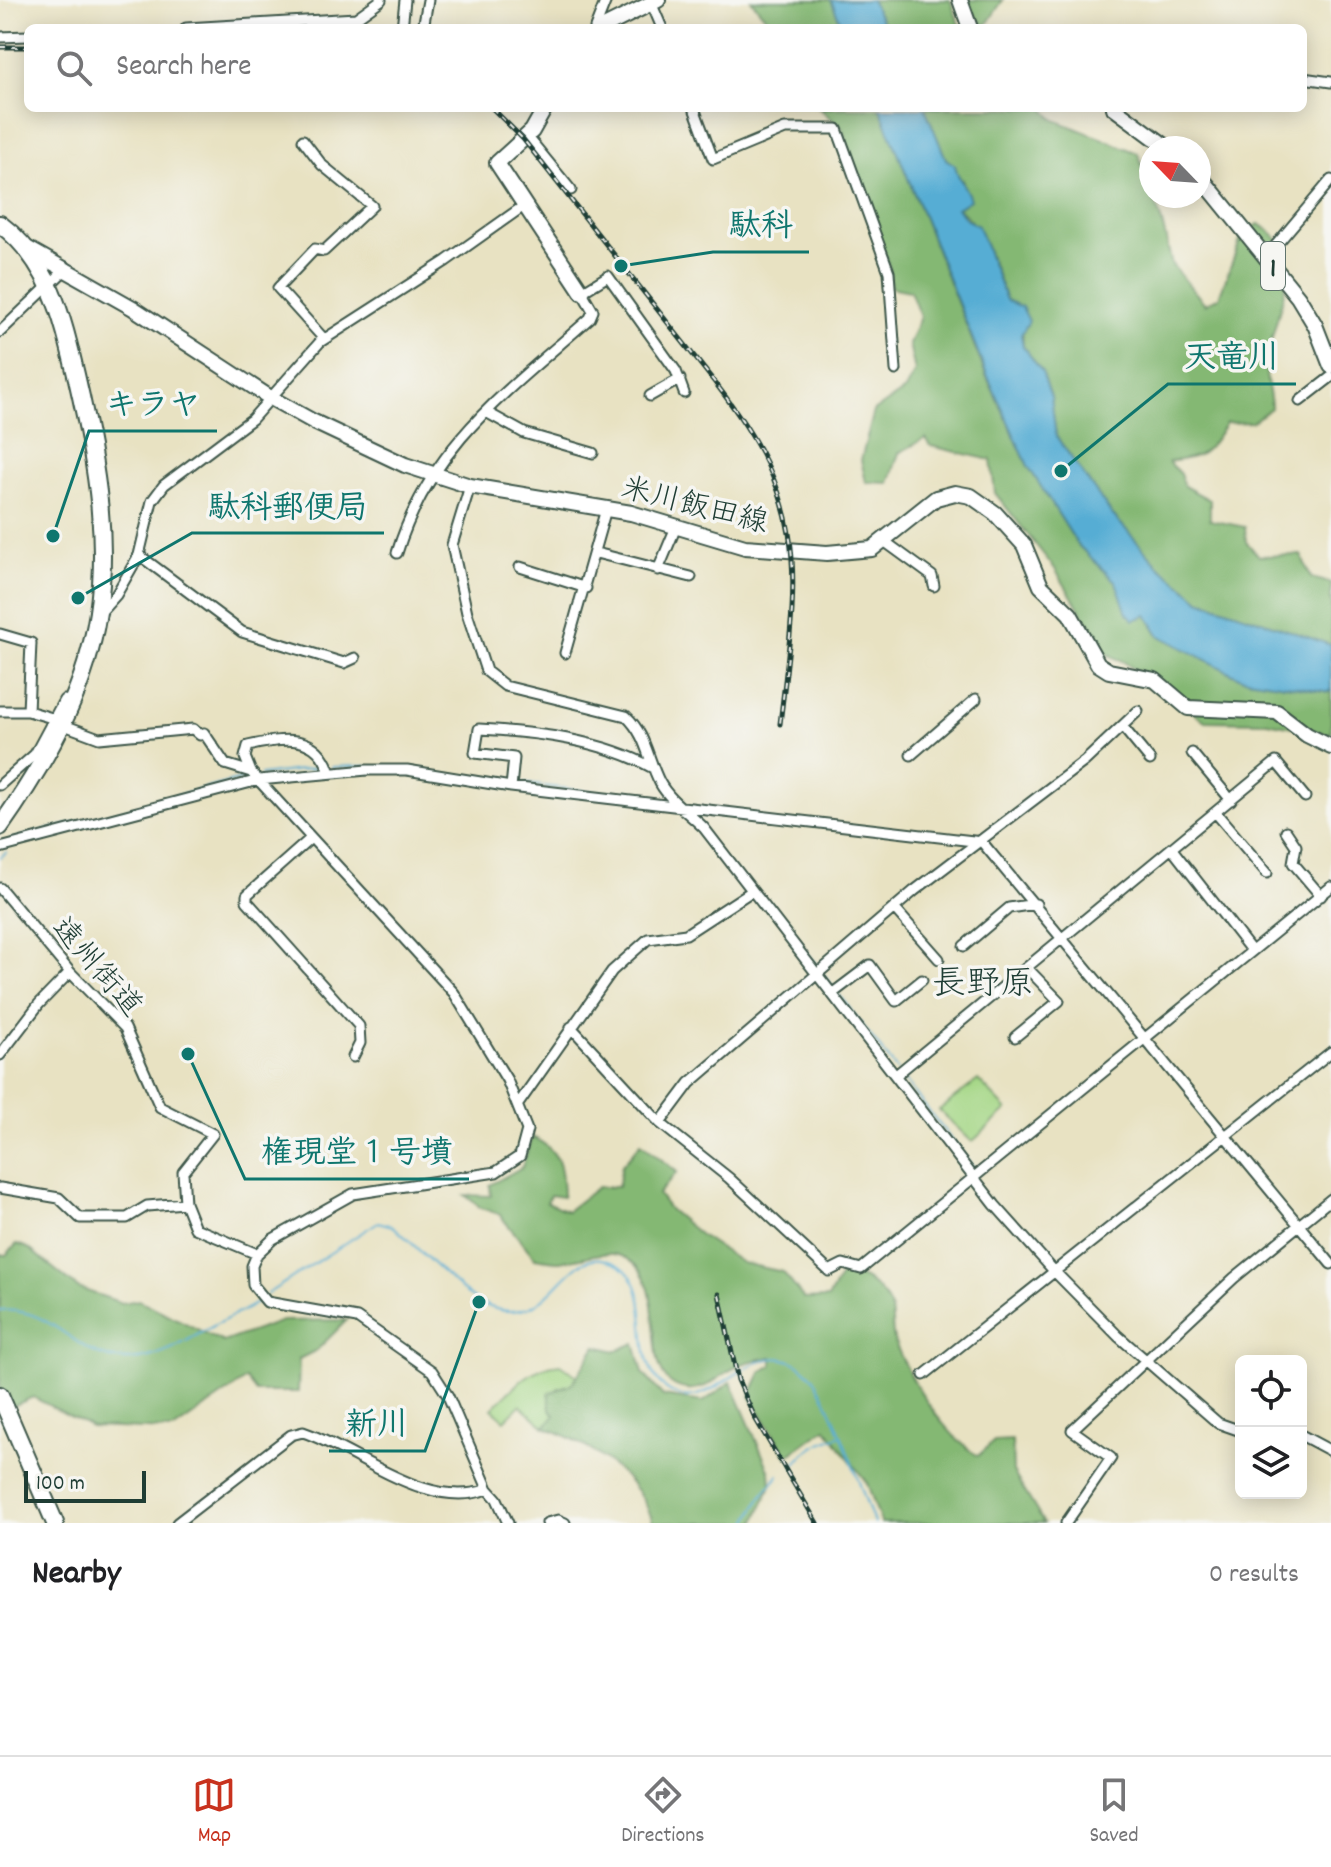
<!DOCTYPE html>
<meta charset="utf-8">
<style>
:root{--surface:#fff;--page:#f6f6f6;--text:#202124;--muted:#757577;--line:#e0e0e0;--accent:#c8321e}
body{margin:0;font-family:Dekko,"Klee One",sans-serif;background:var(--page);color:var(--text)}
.controls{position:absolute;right:24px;bottom:24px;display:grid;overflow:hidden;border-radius:12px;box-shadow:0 4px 20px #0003}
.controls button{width:72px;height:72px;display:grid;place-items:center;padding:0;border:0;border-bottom:2px solid var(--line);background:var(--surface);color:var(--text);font:40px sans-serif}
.compass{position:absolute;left:1139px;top:136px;width:72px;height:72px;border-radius:50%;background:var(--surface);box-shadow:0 4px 20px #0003;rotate:295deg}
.scale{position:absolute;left:24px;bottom:20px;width:122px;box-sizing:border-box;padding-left:8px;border:4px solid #1f3d34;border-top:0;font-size:22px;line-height:28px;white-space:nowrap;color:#1f3d34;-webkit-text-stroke:6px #f6f6f2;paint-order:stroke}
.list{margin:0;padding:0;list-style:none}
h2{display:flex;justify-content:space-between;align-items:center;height:104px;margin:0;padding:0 32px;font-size:34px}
h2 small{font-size:26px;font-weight:400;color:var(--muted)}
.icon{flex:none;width:44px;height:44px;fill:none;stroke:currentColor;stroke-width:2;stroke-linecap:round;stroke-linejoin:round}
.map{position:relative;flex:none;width:1331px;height:1523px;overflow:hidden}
.search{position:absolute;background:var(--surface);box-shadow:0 4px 20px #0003;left:24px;right:24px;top:24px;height:88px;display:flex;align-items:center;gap:20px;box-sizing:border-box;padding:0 28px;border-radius:12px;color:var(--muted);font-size:30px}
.sheet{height:232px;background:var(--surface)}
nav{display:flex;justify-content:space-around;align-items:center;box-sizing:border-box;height:112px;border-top:2px solid var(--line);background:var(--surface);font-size:22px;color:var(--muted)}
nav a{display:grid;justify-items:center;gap:4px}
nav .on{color:var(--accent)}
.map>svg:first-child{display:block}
.green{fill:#a5d786;stroke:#628a5d;stroke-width:2}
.forest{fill:#84b873;stroke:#527a54;stroke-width:2}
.water{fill:#57add4;stroke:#3b7584;stroke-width:2}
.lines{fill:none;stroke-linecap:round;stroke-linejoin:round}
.stream{stroke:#57add4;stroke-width:2}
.minor-casing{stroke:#3d5649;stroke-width:13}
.secondary-casing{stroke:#3d5649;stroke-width:18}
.primary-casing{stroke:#3d5649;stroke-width:18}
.trunk-casing{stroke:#3d5649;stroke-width:20}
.minor{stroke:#fff;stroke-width:9}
.secondary{stroke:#fff;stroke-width:14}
.primary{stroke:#fff;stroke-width:14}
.trunk{stroke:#fff;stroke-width:16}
.rail-casing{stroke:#1f3d34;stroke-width:5}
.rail{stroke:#f6f6f2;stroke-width:2;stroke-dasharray:6;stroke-linecap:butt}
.labels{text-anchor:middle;stroke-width:7;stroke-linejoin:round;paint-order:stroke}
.shield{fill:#f6f6f2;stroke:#60746d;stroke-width:2}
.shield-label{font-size:28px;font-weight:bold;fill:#1f3d34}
.street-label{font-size:30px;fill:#1f3d34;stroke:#f6f6f2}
.quarter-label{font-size:34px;fill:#1f3d34;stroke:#f6f6f2}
.leader{fill:none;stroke:#0f766e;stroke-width:3}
.callout-dot{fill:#0f766e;stroke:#f6f6f2;stroke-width:3}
.callout-label{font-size:32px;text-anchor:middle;font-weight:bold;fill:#0f766e;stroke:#f6f6f2;stroke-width:7;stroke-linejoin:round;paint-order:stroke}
</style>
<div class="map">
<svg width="1331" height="1523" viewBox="0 0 1331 1523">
<rect width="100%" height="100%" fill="#f6f6f2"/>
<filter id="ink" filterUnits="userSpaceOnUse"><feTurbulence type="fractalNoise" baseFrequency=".0125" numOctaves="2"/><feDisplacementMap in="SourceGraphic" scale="16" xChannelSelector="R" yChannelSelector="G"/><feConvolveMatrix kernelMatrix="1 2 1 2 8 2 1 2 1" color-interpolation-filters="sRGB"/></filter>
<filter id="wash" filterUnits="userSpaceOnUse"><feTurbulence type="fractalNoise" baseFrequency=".006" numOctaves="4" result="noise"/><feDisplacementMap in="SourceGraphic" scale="32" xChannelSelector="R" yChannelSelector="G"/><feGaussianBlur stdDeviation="1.8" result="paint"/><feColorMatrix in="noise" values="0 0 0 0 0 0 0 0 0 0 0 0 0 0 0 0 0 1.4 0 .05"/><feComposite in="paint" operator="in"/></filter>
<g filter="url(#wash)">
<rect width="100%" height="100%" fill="#e8e2c2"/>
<!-- green -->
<path class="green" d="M 978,1080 L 1007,1110 L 972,1142 L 939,1110 Z
M 560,1364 L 577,1376 L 572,1384 L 558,1388 L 555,1415 L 545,1427 L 520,1405 L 505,1420 L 492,1409 C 512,1388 530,1367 560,1364 Z"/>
<!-- forest -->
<path class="forest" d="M 751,0 L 831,0 L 843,28 L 770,28 L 772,25 Z
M 871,0 L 950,0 L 961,28 L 885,28 Z
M 969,0 L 1003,0 L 985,27 L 974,15 Z
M 819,108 L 880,108 L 986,375 L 1028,466 L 1078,545 L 1116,582 L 1134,619 L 1146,614 L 1160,636 L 1241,678 L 1331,692 L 1331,734 L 1267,722 L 1205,721 L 1124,662 L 1107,654 L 1055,569 L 995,493 L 991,460 L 931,446 L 926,438 L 899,453 L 889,483 L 866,482 L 861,460 L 874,411 L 905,390 L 915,371 L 909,344 L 920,317 L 910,291 L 890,287 L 890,270 L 842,128 Z
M 925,108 L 1043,108 L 1055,120 L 1138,153 L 1162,222 L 1172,265 L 1205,304 L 1219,297 L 1243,233 L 1259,224 C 1316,253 1267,324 1266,371 C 1266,383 1271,395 1271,408 L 1252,422 L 1226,423 C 1205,455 1205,456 1169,462 L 1180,474 L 1184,486 L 1210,500 L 1210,520 L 1245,527 L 1246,542 L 1259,556 L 1301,555 L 1311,578 L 1331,583 L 1331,645 L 1200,600 L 1160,567 L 1111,513 L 1056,436 L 1051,397 L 1042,372 L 1023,346 L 1022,307 L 1006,300 C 993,265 985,230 957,207 L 965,204 L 963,181 L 957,175 L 955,166 L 946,159 Z
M 532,1137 C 561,1151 562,1167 563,1197 L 550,1195 L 547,1202 L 567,1211 L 598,1187 L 618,1187 L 622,1165 L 641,1143 L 677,1172 L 658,1194 L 670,1210 L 700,1235 L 742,1263 L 783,1272 L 804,1299 L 828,1298 L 843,1273 C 863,1275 876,1284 887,1301 C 895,1312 890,1331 895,1343 C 912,1383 942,1432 978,1456 L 994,1441 L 1012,1440 L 1013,1472 L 1044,1523 L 881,1523 L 867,1483 L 826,1428 L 787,1456 L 750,1396 L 762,1371 L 772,1366 L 772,1357 C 762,1359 751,1360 742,1364 C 723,1371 709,1392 686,1389 C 632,1381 676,1286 626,1258 C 605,1247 581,1261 559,1261 C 551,1261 543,1259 535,1258 L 499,1214 L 481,1208 L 465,1195 L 491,1196 L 490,1185 L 522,1167 Z
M 17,1244 L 28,1248 L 78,1288 L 122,1303 L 139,1300 L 223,1342 L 282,1321 L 347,1320 L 317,1350 L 299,1359 L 298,1392 L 256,1392 L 246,1379 L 173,1430 L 91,1427 L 33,1397 L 0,1412 L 0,1255 L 6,1255 Z
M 635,1343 L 643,1373 L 663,1396 L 703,1402 L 731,1382 L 770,1472 L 771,1485 L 755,1523 L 653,1523 C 641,1477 587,1443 545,1427 L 555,1415 L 550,1410 L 549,1393 L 572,1384 L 596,1346 L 616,1351 Z"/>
<!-- water -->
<path class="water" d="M 831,0 L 871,0 L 885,28 L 843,28 Z
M 880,108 L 925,108 L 946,159 L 955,165 C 957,178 967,188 970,200 L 957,208 L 966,219 L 978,226 L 1006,300 L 1022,307 L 1029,321 L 1021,335 L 1023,346 L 1042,372 L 1051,397 L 1056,436 L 1111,513 L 1160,567 L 1200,600 L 1331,645 L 1331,692 L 1241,678 L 1160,636 L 1147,615 L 1134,620 L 1127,613 L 1116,582 L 1078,545 L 1028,466 L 987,375 Z"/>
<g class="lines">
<!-- stream -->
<path class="stream" d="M 332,767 L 366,766
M 261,775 L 323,767
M 484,778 L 505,781
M 517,783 L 661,800
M 11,840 L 249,777
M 1,857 L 6,852
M 779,917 L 817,966
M 824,975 L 833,987
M 839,995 L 897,1070
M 902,1077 L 975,1170
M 267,1294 L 378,1222 L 393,1226 C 415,1245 457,1289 479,1302 C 551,1340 560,1247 606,1260 C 664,1276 626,1352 662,1385 C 710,1431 753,1320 809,1373 C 829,1392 862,1492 874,1523
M 0,1311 C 37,1307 60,1332 88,1349 C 133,1376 174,1348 213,1326 C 229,1317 248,1310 262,1299
M 1320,1450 L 1331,1457
M 792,1467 C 806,1449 818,1443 839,1436
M 748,1523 L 760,1498 L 779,1475"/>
</g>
</g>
<g filter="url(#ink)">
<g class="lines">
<!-- minor casing -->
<g class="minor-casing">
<path id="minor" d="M 650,0 L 662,28
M 186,28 L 356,18 L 381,0
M 402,28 L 405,0
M 423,28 L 428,0
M 595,28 L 606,0
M 0,37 L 28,36
M 1303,78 L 1331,82
M 694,108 L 713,159 L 785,129 L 837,129 L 889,272 L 896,370
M 527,136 L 571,190
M 303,140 L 322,165 L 372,206 L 324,251 L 315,249 L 278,288 L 324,339
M 1266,257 L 1331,180
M 0,332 L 67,268
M 650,396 L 680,379
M 1300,401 L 1331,377
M 486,412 L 524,433 L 593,453
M 470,486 L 452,545 L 467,613 L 486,671 L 505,686 L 626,716 C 647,736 647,758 660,783 C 670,801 689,813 704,828 L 995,1205 L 1054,1271 L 1118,1336 L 1218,1423 L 1241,1431
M 884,541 L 932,576 L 934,586
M 397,553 C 430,445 509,390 590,318 L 593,311 L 582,292 L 608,276 L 676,371 L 684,393
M 596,553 L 691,577
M 139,555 L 242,632 L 344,663 L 355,658
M 520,567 L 586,588
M 658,570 L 676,527
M 99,614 L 116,595 L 139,555 L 152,501 L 164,485 L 252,419 L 320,342 L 446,261 L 525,205
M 0,634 L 31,643 L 28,711
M 565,653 L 606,509
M 0,711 L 28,711 L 59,720
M 64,725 L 99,738 L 193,729 L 200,735 L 204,733 L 225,764 L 251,772 L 454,993 L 507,1080 L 527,1130 L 520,1156 L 496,1172 L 353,1194 L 273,1239 L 257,1254 L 252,1266 L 253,1285 L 267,1302 L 357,1318 L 432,1371 L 448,1396 L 488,1489 L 497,1499 L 508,1523
M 1122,726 L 1150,760
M 1192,753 L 1231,800
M 911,755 L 976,699
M 251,772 L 245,757 L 248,746 C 283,738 318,732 330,773
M 0,785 L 35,754 L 64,700
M 511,787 L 514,758 L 475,753 L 479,729 C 536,732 602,740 653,768
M 1216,813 L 1267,873
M 1286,831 L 1296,846 L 1293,863 L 1321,896
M 311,838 L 247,895 L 247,901 L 359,1026 L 360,1043 L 353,1057
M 0,848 L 259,780 L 367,770 L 407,770 L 511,787 L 982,842 L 1331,1264
M 1172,849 L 1250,949
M 0,888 L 70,972 L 125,1028 L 160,1107 L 213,1134 L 183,1172 L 185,1203 L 195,1228 L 257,1254
M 894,908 L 939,959
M 964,946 L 1009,908 L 1036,904
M 833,993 L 870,965 L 896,1001 L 922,980
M 571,1027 L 660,1123 L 729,1178 L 829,1271 L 843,1264 L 861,1269 L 1331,887
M 1015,1037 L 1059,1001 L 1028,969
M 0,1055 L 39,1004 L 70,972
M 896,1075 L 1276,762 L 1305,797
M 519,1103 L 612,971 L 648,939 L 686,934 L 752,891
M 660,1123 L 690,1083 L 914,891 L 1085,761 L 1138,711
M 0,1188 L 59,1198 L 80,1218 L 127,1218 L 147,1206 L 185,1203
M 924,1375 L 1331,1052
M 1301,1435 L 1331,1451
M 177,1523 L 291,1435 L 303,1432 C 358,1450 426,1512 488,1489
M 547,1523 L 558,1520 L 565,1523
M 1066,1523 L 1111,1458 L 1072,1430 L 1234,1278 L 1331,1199"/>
</g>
<!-- secondary casing -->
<g class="secondary-casing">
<path id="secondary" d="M 602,28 L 658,0
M 545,108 L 532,131 L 497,163 L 582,292
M 25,247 L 133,308 L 269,397 L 314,422 L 405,465 L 470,486 L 631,513 L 745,547 L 827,553 L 872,549 L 936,498 L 955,493 L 971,496 L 995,513 L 1024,545 L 1041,586 L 1070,614 L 1098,664 L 1109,671 L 1155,680 L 1188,708 L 1277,712 L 1307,735 L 1331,747"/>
</g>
<!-- primary casing -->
<g class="primary-casing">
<path id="primary" d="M 960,0 L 970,28
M 1114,108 L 1168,148
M 1199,175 L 1298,297 L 1315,325 L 1331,366"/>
</g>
<!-- trunk casing -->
<g class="trunk-casing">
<path id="trunk" d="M 0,224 C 51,262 63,320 77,379 C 121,569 114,665 0,827
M 0,1395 L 55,1523"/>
</g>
<!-- minor -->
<use href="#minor" class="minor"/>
<!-- secondary -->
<use href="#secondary" class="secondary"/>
<!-- primary -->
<use href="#primary" class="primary"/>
<!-- trunk -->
<use href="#trunk" class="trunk"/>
<!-- rail casing -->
<g class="rail-casing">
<path id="rail" d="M 0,47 L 28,47
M 492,108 L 523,139 L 716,384 C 813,509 797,576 780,724
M 719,1294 L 738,1380 L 755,1418 L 817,1523"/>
</g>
<!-- rail -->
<use href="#rail" class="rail"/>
</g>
</g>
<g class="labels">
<!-- shield labels -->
<rect class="shield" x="1261" y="242" width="24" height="48" rx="6"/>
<g class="shield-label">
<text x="1273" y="276">1</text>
</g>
<!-- street labels -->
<g class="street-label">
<text transform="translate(695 504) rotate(14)" y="10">米川飯田線</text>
<text transform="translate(98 966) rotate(49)" y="10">遠州街道</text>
</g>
<!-- quarter labels -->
<g class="quarter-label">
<text x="983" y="993">長野原</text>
</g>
</g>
<!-- callouts -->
<path class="leader" d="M621 266L713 252H809M1061 471L1168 384H1296M53 536L89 431H217M78 598L192 533H384M188 1054L245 1179H469M479 1302L425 1451H329"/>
<g class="callout-dot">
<circle cx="621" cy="266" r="8"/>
<circle cx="1061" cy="471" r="8"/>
<circle cx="53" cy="536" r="8"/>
<circle cx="78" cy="598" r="8"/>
<circle cx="188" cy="1054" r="8"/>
<circle cx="479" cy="1302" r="8"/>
</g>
<g class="callout-label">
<text x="761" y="235">駄科</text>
<text x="1232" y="367">天竜川</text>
<text x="153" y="414">キラヤ</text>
<text x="288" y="517">駄科郵便局</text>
<text x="357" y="1162">権現堂１号墳</text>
<text x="377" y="1434">新川</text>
</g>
</svg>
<div class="controls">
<button><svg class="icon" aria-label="locate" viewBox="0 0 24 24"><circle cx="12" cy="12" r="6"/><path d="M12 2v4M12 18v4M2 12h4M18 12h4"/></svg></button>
<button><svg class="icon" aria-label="layers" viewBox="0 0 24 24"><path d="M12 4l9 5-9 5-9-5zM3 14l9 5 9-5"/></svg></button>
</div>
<svg class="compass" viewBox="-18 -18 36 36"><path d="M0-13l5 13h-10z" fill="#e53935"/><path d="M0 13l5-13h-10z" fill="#757577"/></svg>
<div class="scale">100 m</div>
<div class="search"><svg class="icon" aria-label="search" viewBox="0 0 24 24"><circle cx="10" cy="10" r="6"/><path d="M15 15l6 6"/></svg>Search here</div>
</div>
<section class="sheet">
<h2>Nearby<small>0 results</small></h2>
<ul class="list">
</ul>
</section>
<nav>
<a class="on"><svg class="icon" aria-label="map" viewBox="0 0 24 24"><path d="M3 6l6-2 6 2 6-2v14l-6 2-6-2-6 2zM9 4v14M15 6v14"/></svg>Map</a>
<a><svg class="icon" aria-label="directions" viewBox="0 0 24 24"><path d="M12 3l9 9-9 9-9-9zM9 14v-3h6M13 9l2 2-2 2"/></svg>Directions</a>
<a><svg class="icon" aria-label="saved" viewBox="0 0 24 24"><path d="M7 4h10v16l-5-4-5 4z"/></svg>Saved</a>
</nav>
